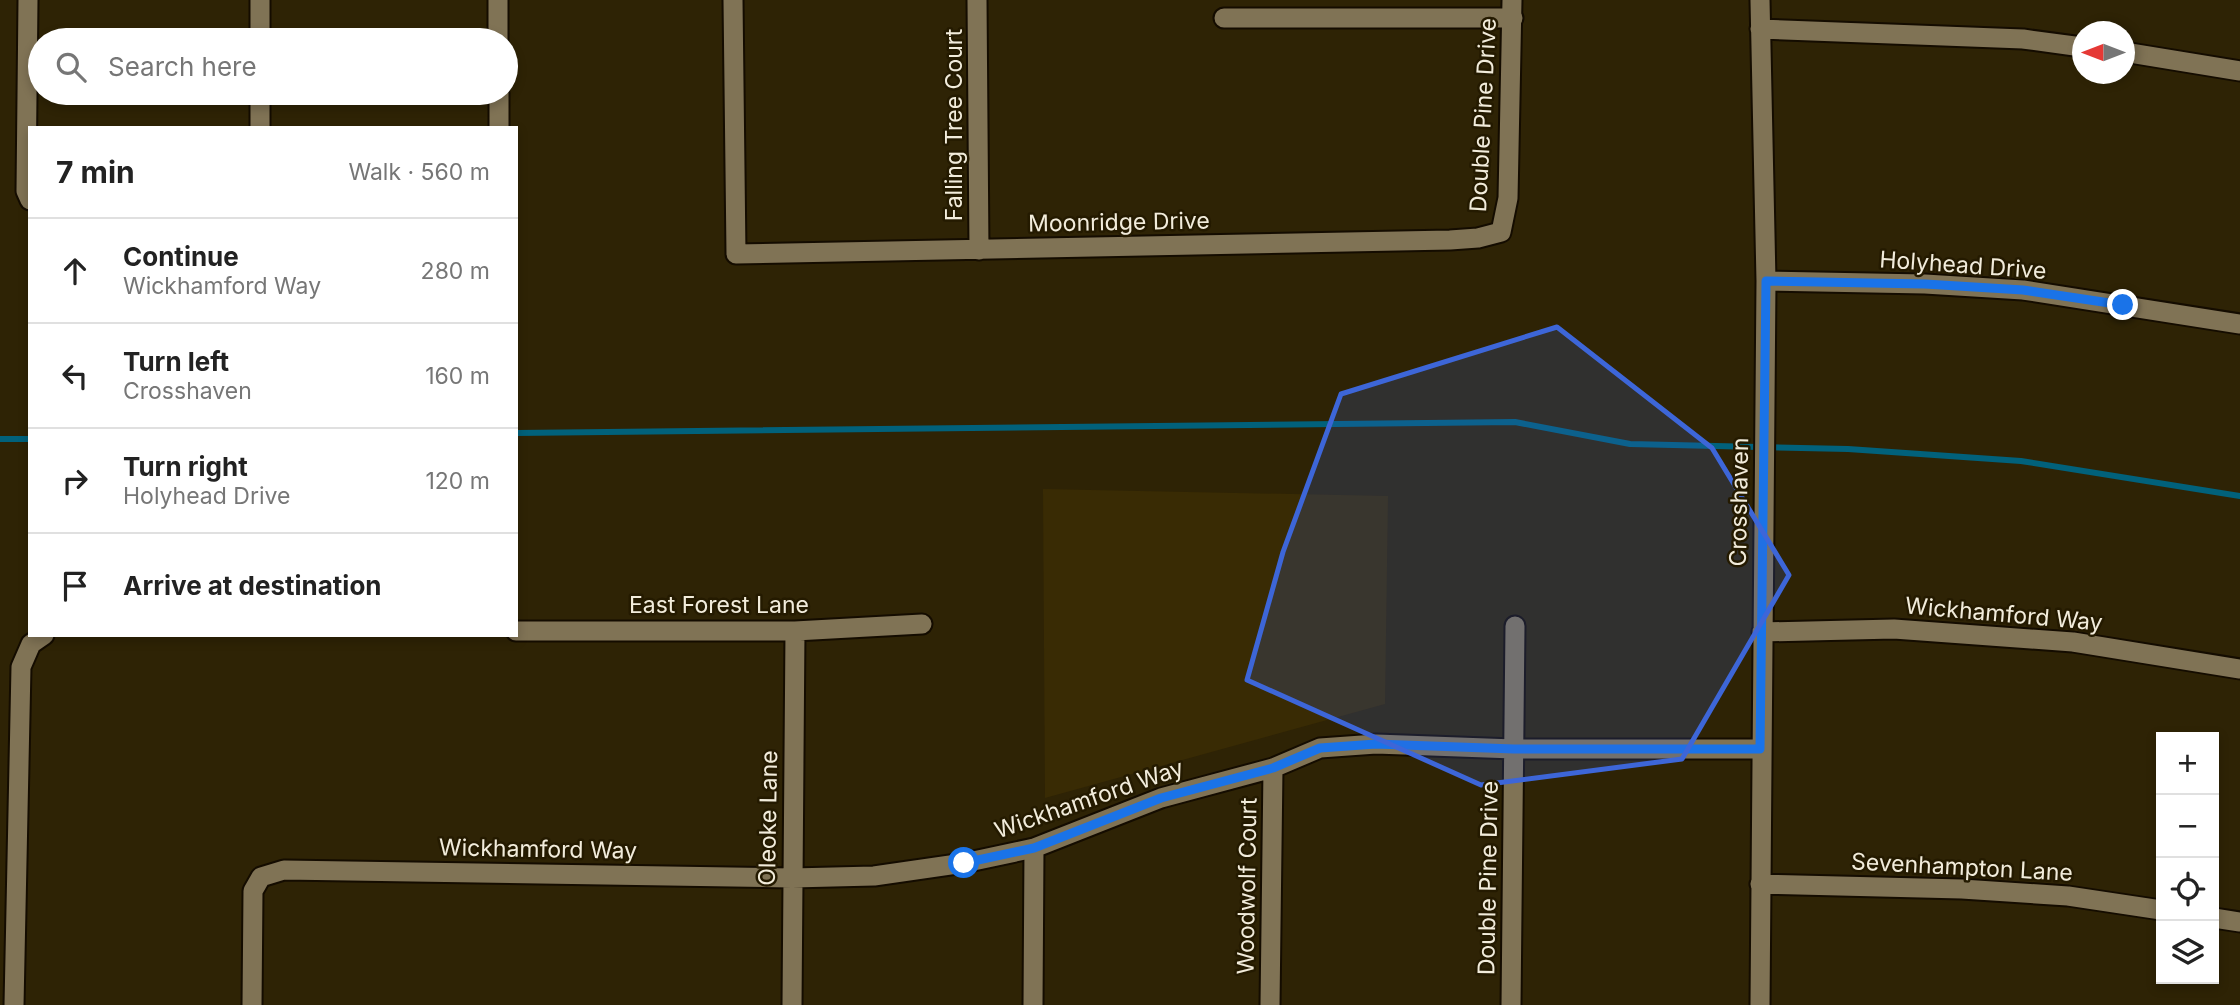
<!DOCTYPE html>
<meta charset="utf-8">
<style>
:root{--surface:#fff;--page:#f6f6f6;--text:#222;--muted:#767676;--line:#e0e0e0}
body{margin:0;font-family:Inter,sans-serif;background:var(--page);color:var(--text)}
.controls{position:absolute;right:21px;bottom:21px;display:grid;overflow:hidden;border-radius:0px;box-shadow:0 4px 10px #0003}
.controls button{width:63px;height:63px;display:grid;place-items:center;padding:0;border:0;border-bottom:2px solid var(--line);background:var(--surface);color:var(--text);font:35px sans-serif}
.compass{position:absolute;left:2072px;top:21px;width:63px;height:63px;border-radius:50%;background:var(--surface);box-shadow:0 4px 10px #0003;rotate:270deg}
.stop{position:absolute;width:21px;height:21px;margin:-16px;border:5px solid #1a73e8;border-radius:50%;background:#fff}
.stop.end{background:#1a73e8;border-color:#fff;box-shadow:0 2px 7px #0008}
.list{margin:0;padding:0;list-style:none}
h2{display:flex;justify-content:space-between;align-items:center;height:91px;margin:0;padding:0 28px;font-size:30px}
h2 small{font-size:23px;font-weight:400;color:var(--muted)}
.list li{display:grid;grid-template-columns:46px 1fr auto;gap:21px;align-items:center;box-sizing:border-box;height:105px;padding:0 28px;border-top:2px solid var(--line)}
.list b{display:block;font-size:26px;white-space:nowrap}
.list p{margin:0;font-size:23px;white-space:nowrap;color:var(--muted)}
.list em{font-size:23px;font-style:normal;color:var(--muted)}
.icon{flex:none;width:38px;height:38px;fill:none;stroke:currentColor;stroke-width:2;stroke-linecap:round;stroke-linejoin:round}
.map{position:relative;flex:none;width:2240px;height:1005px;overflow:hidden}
.search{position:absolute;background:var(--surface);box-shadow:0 4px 10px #0003;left:28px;top:28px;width:490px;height:77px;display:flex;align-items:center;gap:18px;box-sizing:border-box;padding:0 24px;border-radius:38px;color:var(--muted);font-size:26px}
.panel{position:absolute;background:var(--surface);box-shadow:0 4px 10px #0003;left:28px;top:126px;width:490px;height:511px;border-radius:0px}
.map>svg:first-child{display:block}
.built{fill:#392b04}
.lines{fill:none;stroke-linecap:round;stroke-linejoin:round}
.stream{stroke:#01617b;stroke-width:6}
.minor-casing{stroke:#140c00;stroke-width:23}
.minor{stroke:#807355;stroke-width:19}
.route{stroke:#1a73e8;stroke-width:9}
.marked{fill:#3d66d8;fill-opacity:0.2;stroke:#3d66d8;stroke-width:5;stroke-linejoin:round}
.labels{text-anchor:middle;stroke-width:5;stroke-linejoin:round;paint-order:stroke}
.street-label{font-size:23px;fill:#f2ecdb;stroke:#241a00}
</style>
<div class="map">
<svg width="2240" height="1005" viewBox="0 0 2240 1005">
<rect width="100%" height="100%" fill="#2e2305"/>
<!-- built -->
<path class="built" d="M 1043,489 L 1388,496 L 1385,704 L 1045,798 Z"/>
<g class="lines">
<!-- stream -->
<path class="stream" d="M 516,433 L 1515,422 L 1630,444 L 1848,449 L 2021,461 L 2240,496
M 0,439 L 30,439"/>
<!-- minor casing -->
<g class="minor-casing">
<path id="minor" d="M 28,0 L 26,191 L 30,200
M 260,0 L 260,40
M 733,0 L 736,254 L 1450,240 L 1478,238 L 1501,232 L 1508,198 L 1512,0
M 977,0 L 979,250
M 1760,0 L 1766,281 L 1760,1005
M 1224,18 L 1513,18
M 1760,29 L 2023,39 L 2082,47
M 498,40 L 498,0
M 2124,52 L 2240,71
M 260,93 L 260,128
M 499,93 L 499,128
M 1766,281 L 1925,284 L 2023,290 L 2240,324
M 516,631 L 795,631 L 922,624
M 1762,632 L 1894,629 L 2073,642 L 2240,669
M 1760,884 L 1962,889 L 2068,896 L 2161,910
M 2214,918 L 2240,922
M 14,1005 L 21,667 L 31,644 L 44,635
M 252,1005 L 253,891 L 261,877 L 284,870 L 792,878 L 874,876 L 964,863 L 1034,848 L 1161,798 L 1273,768 L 1320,748 L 1376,744 L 1514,749 L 1760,749
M 792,1005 L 795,631
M 1033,1005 L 1034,848
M 1270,1005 L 1273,768
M 1511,1005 L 1515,626"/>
</g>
<!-- minor -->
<use href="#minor" class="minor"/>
</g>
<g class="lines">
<!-- route -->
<path class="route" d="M 964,863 L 1034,848 L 1161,798 L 1273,768 L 1320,748 L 1376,744 L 1514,749 L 1760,749 L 1766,281 L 1925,284 L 2023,290 L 2123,305"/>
</g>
<!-- marked area -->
<path class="marked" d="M 1557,327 L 1712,448 L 1789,575 L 1682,759 L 1481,785 L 1247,680 L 1283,552 L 1341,394 Z"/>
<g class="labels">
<!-- street labels -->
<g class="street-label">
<text transform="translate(1483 115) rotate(-87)" y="8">Double Pine Drive</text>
<text transform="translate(954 125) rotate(-90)" y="8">Falling Tree Court</text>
<text transform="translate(1119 222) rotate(-1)" y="8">Moonridge Drive</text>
<text transform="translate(1963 265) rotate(4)" y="8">Holyhead Drive</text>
<text transform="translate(1739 502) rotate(-89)" y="8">Crosshaven</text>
<text x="719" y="613">East Forest Lane</text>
<text transform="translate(2004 614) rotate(5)" y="8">Wickhamford Way</text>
<text transform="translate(1089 799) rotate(-19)" y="8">Wickhamford Way</text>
<text transform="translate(768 818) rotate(-89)" y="8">Oleoke Lane</text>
<text transform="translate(538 849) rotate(1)" y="8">Wickhamford Way</text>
<text transform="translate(1962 867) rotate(3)" y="8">Sevenhampton Lane</text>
<text transform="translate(1488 878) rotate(-89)" y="8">Double Pine Drive</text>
<text transform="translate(1247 886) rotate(-89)" y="8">Woodwolf Court</text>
</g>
</g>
</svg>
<div class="controls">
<button>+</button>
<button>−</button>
<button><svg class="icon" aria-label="locate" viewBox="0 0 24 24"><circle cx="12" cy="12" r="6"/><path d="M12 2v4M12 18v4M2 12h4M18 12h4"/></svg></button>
<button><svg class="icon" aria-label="layers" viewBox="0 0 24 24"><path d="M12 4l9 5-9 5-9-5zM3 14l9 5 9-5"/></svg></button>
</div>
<svg class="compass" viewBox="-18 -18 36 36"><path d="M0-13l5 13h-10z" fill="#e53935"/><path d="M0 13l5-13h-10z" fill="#767676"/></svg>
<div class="stop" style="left:964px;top:863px"></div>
<div class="stop end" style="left:2123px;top:305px"></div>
<div class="search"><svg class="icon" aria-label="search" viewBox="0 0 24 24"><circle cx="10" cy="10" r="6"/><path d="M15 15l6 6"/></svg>Search here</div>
<section class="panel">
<h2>7 min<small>Walk · 560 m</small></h2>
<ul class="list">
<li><svg class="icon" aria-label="ahead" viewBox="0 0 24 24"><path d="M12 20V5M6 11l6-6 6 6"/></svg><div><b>Continue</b><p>Wickhamford Way</p></div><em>280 m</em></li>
<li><svg class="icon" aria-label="left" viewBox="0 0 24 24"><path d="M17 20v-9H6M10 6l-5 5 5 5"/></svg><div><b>Turn left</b><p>Crosshaven</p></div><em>160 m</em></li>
<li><svg class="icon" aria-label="right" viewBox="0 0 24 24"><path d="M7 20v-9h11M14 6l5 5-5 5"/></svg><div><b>Turn right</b><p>Holyhead Drive</p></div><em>120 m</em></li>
<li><svg class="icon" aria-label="arrive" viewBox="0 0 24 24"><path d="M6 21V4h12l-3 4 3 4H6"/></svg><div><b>Arrive at destination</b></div></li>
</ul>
</section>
</div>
